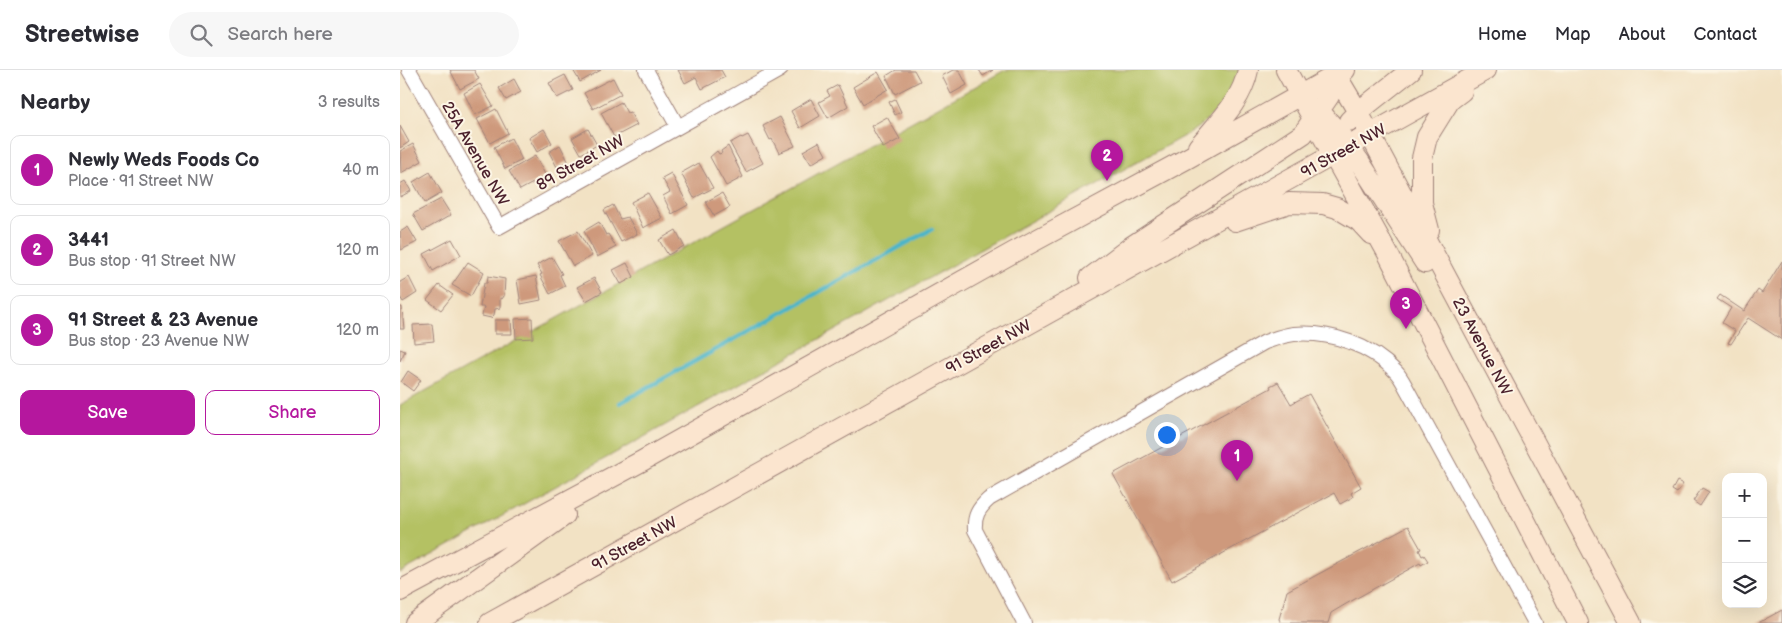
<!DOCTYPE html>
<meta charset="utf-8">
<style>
:root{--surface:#fff;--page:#f7f7f7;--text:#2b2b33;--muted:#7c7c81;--line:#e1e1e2;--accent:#b5179e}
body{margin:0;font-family:"Balsamiq Sans",sans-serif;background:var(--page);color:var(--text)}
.controls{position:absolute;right:15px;bottom:15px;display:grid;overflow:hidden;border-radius:10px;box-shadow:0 5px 20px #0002}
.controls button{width:45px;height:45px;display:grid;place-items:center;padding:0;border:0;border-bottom:1px solid var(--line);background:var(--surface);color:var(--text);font:25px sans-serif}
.you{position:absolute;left:766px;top:364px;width:18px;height:18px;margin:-12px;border:4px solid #fff;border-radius:50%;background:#1a73e8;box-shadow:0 0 0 8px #1a73e833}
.badge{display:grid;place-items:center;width:32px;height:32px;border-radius:50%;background:var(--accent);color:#fff;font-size:16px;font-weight:700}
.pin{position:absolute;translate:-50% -41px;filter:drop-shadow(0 1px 2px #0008)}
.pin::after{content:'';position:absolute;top:26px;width:18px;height:15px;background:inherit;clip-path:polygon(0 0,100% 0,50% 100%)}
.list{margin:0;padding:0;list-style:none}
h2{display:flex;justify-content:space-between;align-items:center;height:65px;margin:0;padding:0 20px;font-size:21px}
h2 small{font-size:16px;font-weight:400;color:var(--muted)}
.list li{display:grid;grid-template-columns:32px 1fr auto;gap:15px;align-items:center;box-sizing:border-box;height:70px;margin:0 10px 10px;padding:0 10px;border:1px solid var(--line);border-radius:10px}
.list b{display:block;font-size:19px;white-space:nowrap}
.list p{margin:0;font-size:16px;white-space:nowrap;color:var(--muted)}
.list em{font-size:16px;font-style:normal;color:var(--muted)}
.actions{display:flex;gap:10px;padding:15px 20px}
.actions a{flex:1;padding:11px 0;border:1px solid var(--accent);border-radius:10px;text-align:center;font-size:18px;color:var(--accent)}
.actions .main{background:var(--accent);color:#fff}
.icon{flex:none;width:28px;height:28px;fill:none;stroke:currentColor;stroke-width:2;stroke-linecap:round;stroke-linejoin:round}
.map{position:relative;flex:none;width:1382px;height:553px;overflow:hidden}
header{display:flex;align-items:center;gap:30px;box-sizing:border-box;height:70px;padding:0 25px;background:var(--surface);border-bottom:1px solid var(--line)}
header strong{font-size:24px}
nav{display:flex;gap:28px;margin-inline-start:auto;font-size:18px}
.search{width:350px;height:45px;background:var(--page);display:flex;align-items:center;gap:12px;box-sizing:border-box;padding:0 18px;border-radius:28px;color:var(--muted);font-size:19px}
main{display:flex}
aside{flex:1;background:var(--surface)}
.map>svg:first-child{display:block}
.green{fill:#b4c163;stroke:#7f7047}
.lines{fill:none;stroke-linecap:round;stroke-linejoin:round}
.stream{stroke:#4cb5c9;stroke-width:4.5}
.building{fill:#ce997b}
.street-casing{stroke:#9e8078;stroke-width:16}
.secondary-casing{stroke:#9e8078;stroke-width:22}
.street{stroke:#fff;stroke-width:14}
.secondary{stroke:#fbe5cf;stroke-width:20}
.labels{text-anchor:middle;stroke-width:4;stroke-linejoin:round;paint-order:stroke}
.street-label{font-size:16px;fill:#4a1f2b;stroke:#fcf5e5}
</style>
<header>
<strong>Streetwise</strong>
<div class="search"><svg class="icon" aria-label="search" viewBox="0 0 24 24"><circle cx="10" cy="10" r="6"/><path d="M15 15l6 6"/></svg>Search here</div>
<nav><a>Home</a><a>Map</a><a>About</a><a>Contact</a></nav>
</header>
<main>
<aside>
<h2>Nearby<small>3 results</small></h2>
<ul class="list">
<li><span class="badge">1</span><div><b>Newly Weds Foods Co</b><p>Place · 91 Street NW</p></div><em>40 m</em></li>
<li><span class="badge">2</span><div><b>3441</b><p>Bus stop · 91 Street NW</p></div><em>120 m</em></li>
<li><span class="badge">3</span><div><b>91 Street &amp; 23 Avenue</b><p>Bus stop · 23 Avenue NW</p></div><em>120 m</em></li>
</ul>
<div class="actions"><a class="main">Save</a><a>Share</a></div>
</aside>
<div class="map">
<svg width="1382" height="553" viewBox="0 0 1382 553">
<rect width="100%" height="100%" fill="#fcf5e5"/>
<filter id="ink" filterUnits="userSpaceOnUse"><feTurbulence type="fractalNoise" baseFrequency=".02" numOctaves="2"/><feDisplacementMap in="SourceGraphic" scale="10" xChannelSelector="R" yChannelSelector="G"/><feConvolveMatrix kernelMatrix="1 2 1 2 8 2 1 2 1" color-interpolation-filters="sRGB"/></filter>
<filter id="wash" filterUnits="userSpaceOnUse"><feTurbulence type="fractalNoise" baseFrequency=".0096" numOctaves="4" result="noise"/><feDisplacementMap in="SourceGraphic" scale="20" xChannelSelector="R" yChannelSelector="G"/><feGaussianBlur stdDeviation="1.12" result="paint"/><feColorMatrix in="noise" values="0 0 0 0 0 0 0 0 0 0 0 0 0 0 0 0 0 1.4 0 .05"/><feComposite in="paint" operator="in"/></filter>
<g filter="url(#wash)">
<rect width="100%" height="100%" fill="#f2e2c4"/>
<!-- green -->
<path class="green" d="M 605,0 L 840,0 C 832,26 814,47 791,62 L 0,503 L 0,335 Z"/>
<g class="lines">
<!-- stream -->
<path class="stream" d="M 220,333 L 532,159"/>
</g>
<g id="blocks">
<!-- building -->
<path class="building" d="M 50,0 L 74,0 L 79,9 L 60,19 Z
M 173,0 L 201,0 L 180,12 Z
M 278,0 L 321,0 L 325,7 L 302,19 L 296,7 L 285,13 Z
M 496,0 L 514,0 L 520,11 L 495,24 L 486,6 Z
M 553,0 L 559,0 L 567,15 L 551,24 L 542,6 Z
M 579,0 L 593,0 L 583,6 Z
M 478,2 L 488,19 L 463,34 L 453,17 Z
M 165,5 L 173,20 L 157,28 L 149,13 Z
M 213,8 L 221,24 L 193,39 L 184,23 Z
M 114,9 L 121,22 L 106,30 L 99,18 Z
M 80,14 L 93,36 L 75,45 L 64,23 Z
M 438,15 L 448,36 L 428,48 L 419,32 L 430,26 L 427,21 Z
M 411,29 L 420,46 L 400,58 L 391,41 Z
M 495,29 L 501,42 L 495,45 L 489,32 Z
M 221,32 L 227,43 L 230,42 L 237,55 L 214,67 L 201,43 Z
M 96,39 L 108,63 L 90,73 L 77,49 Z
M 380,47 L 395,76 L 379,83 L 372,69 L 370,70 L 363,56 Z
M 487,47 L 500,69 L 483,78 L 471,56 Z
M 0,56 L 9,72 L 0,78 Z
M 144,59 L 152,73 L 137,82 L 129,68 Z
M 188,59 L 197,75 L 181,84 L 172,68 Z
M 348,65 L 363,93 L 346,102 L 330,73 L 341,67 L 342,68 Z
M 111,68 L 122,90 L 105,99 L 94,77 Z
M 419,72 L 426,85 L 411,94 L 403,81 Z
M 13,74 L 22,91 L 1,103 L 0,81 Z
M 160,75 L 168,91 L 157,97 L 149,82 Z
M 328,76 L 343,107 L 326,116 L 310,87 L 317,81 L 319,84 L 322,83 L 321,81 Z
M 135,86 L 146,106 L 120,120 L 109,101 Z
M 299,93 L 313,118 L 294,128 L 281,103 Z
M 30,102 L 42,123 L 25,133 L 13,112 Z
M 271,103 L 288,135 L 272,144 L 263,126 L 270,122 L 262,108 Z
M 5,111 L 11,121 L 0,127 L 0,114 Z
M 248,123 L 262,148 L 243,158 L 231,132 Z
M 322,123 L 330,137 L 314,146 L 306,132 Z
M 41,129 L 51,145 L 23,161 L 13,144 Z
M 213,135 L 220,149 L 228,147 L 237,164 L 221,172 L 204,140 Z
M 199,152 L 206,165 L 208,164 L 216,177 L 197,187 L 184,161 Z
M 8,157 L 17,172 L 1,180 L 0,162 Z
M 276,160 L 284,176 L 268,185 L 259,170 Z
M 178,161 L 192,186 L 173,196 L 159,171 Z
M 52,169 L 61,185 L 33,201 L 24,184 Z
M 152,187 L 162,204 L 160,205 L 165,216 L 150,224 L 140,205 L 142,204 L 137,195 Z
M 1382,191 L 1382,270 L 1348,248 L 1331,274 L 1328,273 L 1335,261 L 1322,253 L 1331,238 L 1317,229 L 1320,225 L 1344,241 L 1358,220 L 1362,223 Z
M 68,192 L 84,202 L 71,226 L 52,215 Z
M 227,193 L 234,207 L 221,214 L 213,200 Z
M 88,206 L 105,209 L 104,226 L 102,229 L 100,228 L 100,238 L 95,239 L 94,245 L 91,248 L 82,246 L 84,237 L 80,237 L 84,213 L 87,213 Z
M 136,206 L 141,230 L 121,234 L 117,210 Z
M 9,207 L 17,223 L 3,232 L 0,227 L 0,212 Z
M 194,208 L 202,222 L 186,231 L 177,217 Z
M 39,215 L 53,225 L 41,240 L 27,230 Z
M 0,237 L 2,237 L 4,259 L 0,259 Z
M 132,248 L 133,268 L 116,269 L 115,249 Z
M 95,250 L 111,250 L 112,264 L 95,264 Z
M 32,254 L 34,271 L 14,273 L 13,255 Z
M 0,279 L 5,281 L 0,291 Z
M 8,301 L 21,310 L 13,321 L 1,312 Z
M 878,312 L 891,334 L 909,324 L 961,417 L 951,423 L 953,427 L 940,434 L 934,423 L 772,511 L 713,404 L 871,318 L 870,316 Z
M 1277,411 L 1283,414 L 1277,423 L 1272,420 Z
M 1302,418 L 1309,422 L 1300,436 L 1293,431 Z
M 1008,456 L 1021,479 L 1019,480 L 1022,486 L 1024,485 L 1028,491 L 1021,495 L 1020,493 L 946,534 L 931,543 L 928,553 L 881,553 L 879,549 L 887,521 Z
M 1382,540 L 1382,553 L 1358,553 Z"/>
</g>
</g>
<g filter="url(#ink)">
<use href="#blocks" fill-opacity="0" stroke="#9e8078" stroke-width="1"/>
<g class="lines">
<!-- street casing -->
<g class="street-casing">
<path id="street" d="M 9,0 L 99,157 L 380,0
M 246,0 L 278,57
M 624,553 L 575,460 C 574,446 578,439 589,429 L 865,272 C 874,269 884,265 894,264 C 930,261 971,275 996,302 C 1001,307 1004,314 1008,321 L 1135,553"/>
</g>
<!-- secondary casing -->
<g class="secondary-casing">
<path id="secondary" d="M 886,0 L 987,182 L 1178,553
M 933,0 L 958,42 L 1231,553
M 917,38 L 940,65 L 959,91 L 1025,193
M 949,51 L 958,42 L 1011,0
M 798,77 C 817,54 842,31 848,0
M 835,151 L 889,133 L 923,134 L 937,138 L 959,151 L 971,164
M 1029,160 L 1022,133 L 1022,88 L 1027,67 L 1050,30 L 1062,21
M 690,208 L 732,176 L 903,64 L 929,26 L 936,5
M 0,521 L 242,391 L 614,182 L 788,88 L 945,0
M 15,553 L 165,445
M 90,553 L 1086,0"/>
</g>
<!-- street -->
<use href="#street" class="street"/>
<!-- secondary -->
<use href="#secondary" class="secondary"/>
</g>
</g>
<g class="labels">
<!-- street labels -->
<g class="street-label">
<text transform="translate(943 80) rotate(-29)" y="6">91 Street NW</text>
<text transform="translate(76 83) rotate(60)" y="6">25A Avenue NW</text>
<text transform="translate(180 92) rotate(-29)" y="6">89 Street NW</text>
<text transform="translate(588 276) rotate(-29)" y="6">91 Street NW</text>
<text transform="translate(1083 276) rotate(62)" y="6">23 Avenue NW</text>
<text transform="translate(234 473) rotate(-29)" y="6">91 Street NW</text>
</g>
</g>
</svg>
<div class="controls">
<button>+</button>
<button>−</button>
<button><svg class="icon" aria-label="layers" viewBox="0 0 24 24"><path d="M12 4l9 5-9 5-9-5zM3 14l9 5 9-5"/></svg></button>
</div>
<div class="you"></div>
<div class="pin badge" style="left:837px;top:411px">1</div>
<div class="pin badge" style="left:707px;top:111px">2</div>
<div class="pin badge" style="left:1006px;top:259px">3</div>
</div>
</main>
